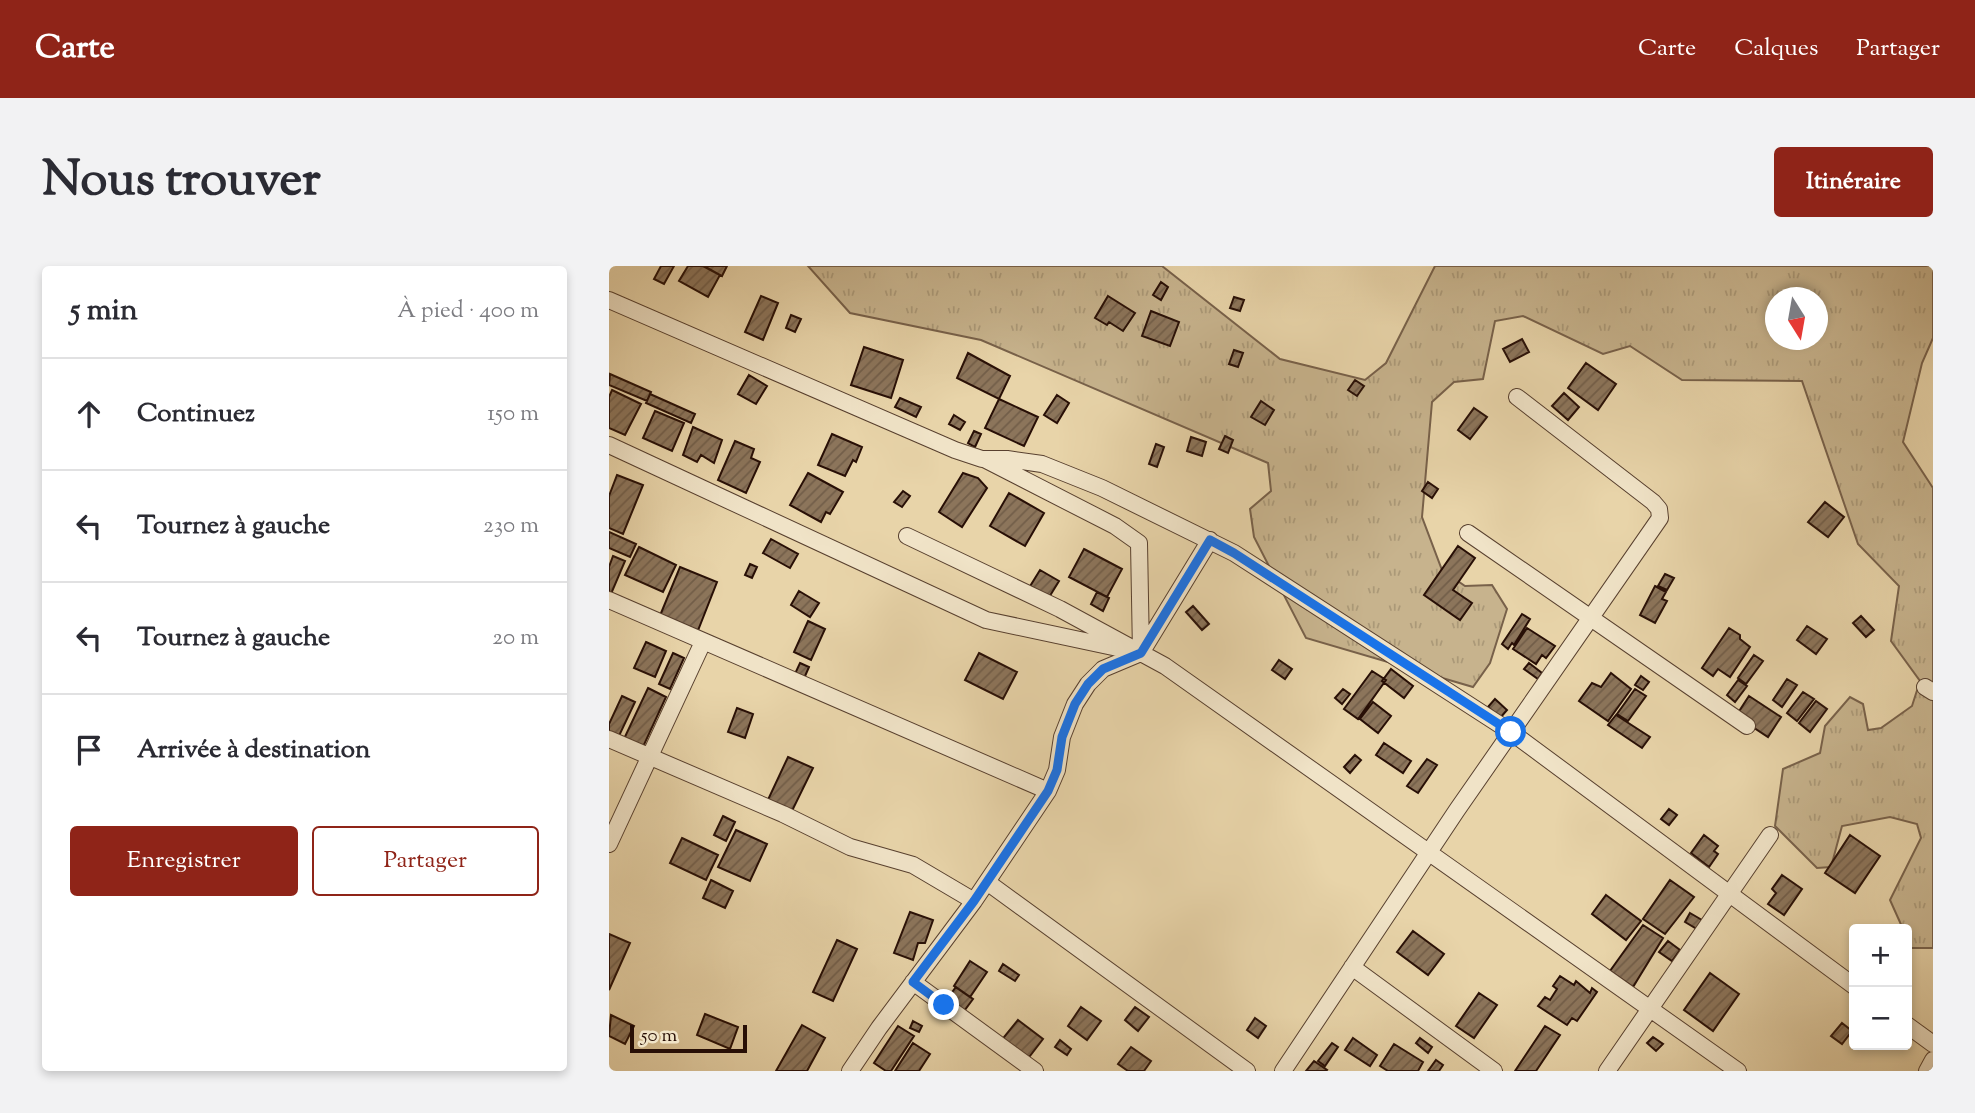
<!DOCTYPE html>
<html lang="fr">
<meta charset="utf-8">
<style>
:root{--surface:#fff;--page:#f2f2f3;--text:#2b2b33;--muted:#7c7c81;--line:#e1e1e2;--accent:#8f2418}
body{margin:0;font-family:"Sorts Mill Goudy",serif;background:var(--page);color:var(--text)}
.controls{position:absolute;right:21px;bottom:21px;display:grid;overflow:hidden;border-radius:7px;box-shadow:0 4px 10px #0003}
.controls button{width:63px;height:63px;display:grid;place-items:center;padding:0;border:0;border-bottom:2px solid var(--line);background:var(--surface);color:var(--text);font:35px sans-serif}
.compass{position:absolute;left:1156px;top:21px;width:63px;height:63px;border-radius:50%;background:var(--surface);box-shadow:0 4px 10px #0003;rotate:169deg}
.scale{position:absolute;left:21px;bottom:18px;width:117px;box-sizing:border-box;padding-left:7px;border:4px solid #280f06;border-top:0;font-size:19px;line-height:24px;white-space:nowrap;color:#280f06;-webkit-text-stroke:5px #f0e3c7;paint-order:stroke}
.stop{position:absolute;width:21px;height:21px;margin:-16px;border:5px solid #1a73e8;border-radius:50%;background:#fff}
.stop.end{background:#1a73e8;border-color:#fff;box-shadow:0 2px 7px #0008}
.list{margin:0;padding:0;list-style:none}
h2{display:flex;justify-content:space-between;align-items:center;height:91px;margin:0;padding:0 28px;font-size:30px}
h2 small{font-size:23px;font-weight:400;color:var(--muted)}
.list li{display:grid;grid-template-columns:46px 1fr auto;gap:21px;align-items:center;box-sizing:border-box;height:112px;padding:0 28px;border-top:2px solid var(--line)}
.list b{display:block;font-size:26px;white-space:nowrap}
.list em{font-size:23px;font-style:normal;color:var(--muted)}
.actions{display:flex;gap:14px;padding:21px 28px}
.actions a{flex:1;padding:16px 0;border:2px solid var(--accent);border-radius:7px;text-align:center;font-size:24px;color:var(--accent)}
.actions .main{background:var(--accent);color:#fff}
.icon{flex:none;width:38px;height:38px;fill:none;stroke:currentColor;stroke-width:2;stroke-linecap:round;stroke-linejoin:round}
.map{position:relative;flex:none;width:1324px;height:805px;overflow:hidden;border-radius:7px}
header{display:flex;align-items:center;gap:42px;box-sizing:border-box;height:98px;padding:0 35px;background:var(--accent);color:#fff}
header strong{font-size:33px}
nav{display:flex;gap:38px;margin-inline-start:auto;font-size:24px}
.intro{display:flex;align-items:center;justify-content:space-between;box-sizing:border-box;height:168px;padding:0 42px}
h1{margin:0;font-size:49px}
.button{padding:18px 32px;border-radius:7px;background:var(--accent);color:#fff;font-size:24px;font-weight:700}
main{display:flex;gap:42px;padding:0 42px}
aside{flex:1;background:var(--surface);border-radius:7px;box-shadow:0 4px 10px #0003}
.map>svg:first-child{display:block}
.grass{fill:url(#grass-tufts);stroke:#78614a;stroke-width:2;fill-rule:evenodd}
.building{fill:url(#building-hatch);stroke:#280f06;stroke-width:2}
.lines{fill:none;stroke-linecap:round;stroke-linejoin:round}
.minor-casing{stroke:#58402f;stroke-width:18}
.minor{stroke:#f0e3c7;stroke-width:16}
.route{stroke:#1a73e8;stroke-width:9}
</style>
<header>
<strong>Carte</strong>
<nav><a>Carte</a><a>Calques</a><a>Partager</a></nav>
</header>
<div class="intro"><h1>Nous trouver</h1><a class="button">Itinéraire</a></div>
<main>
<aside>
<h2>5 min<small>À pied · 400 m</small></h2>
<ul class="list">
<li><svg class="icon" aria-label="ahead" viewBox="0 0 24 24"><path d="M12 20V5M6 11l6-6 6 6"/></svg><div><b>Continuez</b></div><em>150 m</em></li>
<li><svg class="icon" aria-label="left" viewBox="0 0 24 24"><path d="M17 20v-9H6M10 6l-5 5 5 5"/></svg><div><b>Tournez à gauche</b></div><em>230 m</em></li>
<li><svg class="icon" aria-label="left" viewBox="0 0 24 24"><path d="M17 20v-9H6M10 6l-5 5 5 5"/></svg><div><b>Tournez à gauche</b></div><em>20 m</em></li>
<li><svg class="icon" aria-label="arrive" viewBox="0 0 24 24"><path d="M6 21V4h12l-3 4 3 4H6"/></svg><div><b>Arrivée à destination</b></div></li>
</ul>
<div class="actions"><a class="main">Enregistrer</a><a>Partager</a></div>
</aside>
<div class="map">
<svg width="1324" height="805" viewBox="0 0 1324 805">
<defs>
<pattern id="grass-tufts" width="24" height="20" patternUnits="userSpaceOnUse" patternTransform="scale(1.75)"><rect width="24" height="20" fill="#c7b38d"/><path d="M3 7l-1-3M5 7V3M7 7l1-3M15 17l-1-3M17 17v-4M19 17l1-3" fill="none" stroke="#ab9978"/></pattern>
<pattern id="building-hatch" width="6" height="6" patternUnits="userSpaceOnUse" patternTransform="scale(1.75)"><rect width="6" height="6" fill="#8c755b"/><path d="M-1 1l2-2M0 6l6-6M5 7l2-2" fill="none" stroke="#725e49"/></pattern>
</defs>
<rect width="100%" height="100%" fill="#e8d4a9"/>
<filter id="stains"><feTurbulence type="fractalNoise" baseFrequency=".00286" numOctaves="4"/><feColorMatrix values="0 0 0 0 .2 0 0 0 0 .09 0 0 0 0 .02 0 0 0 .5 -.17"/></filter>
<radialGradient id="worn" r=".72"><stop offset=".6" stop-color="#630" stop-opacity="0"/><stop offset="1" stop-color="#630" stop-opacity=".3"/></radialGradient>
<!-- grass -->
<path class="grass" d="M 199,0 L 553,0 L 671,93 L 756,114 L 777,97 L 826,0 L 1324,0 L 1324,72 L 1313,97 L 1294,176 L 1324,222 L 1324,682 L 1302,682 L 1298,672 L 1298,663 L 1294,663 L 1281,634 L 1312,572 L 1308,558 L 1281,551 L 1233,560 L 1222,601 L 1208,602 L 1166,560 L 1174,503 L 1211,487 L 1216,460 L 1241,431 L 1254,438 L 1259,464 L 1272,462 L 1303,440 L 1311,415 L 1282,375 L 1290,320 L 1249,278 L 1193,115 L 1073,114 L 1021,80 L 994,88 L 914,50 L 886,55 L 874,113 L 845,116 L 823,136 L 813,251 L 833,304 L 856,320 L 883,319 L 898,343 L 881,397 L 864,421 L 697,372 L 645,271 L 641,243 L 662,225 L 659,197 L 372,74 L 241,47 ZM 1167,32 L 1209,32 L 1209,74 L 1167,74 Z"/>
<!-- building -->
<path class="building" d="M 52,0 L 65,0 L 55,18 L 45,13 Z
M 79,0 L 94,0 L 111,9 L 99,31 L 70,15 Z
M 95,0 L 118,0 L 113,10 Z
M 552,16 L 559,21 L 552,34 L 544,29 Z
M 152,30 L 169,37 L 154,74 L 136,66 Z
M 499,30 L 526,47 L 514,65 L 500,56 L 498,59 L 486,52 Z
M 625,31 L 635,34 L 631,45 L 621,42 Z
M 542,45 L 570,56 L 561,80 L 533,70 Z
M 182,49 L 192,53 L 186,66 L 177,62 Z
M 913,73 L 920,86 L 901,96 L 894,83 Z
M 255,81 L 294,94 L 282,132 L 242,119 Z
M 625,84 L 634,87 L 629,101 L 620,98 Z
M 359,87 L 401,110 L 390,133 L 348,112 Z
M 977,97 L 1007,118 L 989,144 L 959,122 Z
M 1,108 L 42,126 L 38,135 L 0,119 Z
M 140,109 L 158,120 L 147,138 L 129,128 Z
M 746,114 L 755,120 L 748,130 L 739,124 Z
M 3,124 L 32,138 L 16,169 L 0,162 L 0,131 Z
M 955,127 L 970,141 L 959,154 L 943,140 Z
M 41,128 L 86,148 L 82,157 L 37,137 Z
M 448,129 L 460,137 L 448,157 L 435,149 Z
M 291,132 L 312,141 L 307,151 L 286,141 Z
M 390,133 L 429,151 L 415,180 L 376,162 Z
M 652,135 L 665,144 L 656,159 L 642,151 Z
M 865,142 L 878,151 L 861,173 L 849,164 Z
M 46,145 L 75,157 L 63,185 L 34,172 Z
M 345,149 L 356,156 L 351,164 L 340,158 Z
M 84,161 L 113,174 L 105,197 L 92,189 L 88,196 L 74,189 Z
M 365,165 L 372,168 L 366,181 L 359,177 Z
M 223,168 L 253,181 L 247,196 L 244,194 L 236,210 L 209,199 Z
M 616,170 L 624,174 L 619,187 L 610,183 Z
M 582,171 L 597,176 L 593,190 L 578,185 Z
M 126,175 L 145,183 L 142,192 L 151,196 L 137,227 L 109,214 Z
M 547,178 L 555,181 L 548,201 L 540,198 Z
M 199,207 L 234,226 L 221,248 L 217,246 L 212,256 L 181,239 Z
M 354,207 L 369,212 L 378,222 L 353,261 L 330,246 Z
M 8,209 L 34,219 L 14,268 L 0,262 L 0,230 Z
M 819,216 L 829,223 L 823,232 L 813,225 Z
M 294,225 L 301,230 L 293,241 L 285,236 Z
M 400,227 L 435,247 L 416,280 L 381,260 Z
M 1216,236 L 1235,251 L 1219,271 L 1199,256 Z
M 0,266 L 27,278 L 21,291 L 0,282 Z
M 162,273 L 189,288 L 181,302 L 154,287 Z
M 849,280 L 866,292 L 844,324 L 863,337 L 851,354 L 815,329 Z
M 30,281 L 67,299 L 54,326 L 16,309 Z
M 475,283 L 513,303 L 498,331 L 460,311 Z
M 4,290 L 16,295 L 2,328 L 0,327 L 0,301 Z
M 141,298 L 148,301 L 143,312 L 136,309 Z
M 71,301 L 108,316 L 88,367 L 50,352 Z
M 431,304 L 450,315 L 439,333 L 420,322 Z
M 1056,308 L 1065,312 L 1058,324 L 1049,320 Z
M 1046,320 L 1057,326 L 1053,333 L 1058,335 L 1046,357 L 1031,349 Z
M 190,325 L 210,337 L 201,351 L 182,339 Z
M 488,326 L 500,332 L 494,345 L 482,338 Z
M 584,340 L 600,358 L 593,364 L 577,346 Z
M 913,348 L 921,353 L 905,379 L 903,377 L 899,383 L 893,378 Z
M 1252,350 L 1265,364 L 1257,371 L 1244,357 Z
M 199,355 L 216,363 L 202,394 L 185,386 Z
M 1198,360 L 1218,373 L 1207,388 L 1188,374 Z
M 918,362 L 946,380 L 937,392 L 933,389 L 927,398 L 904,383 Z
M 1120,362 L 1131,369 L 1131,373 L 1141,381 L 1121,411 L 1109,403 L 1104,410 L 1093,402 Z
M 37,376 L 57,385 L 46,411 L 25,402 Z
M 64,387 L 75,392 L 61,423 L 50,418 Z
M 370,387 L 408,406 L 394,433 L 356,414 Z
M 1145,389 L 1154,395 L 1137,418 L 1129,412 Z
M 670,394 L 683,403 L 676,413 L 663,404 Z
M 191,397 L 200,401 L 193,417 L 184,412 Z
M 920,397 L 933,407 L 929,413 L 915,403 Z
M 782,403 L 804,420 L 795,432 L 773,415 Z
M 763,405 L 777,414 L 749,453 L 735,443 Z
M 1002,407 L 1022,423 L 999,455 L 970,435 L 983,417 L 992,421 Z
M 1032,410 L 1040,416 L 1034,424 L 1026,419 Z
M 1178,413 L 1188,419 L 1173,441 L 1164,434 Z
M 1129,414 L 1138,420 L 1126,436 L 1118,429 Z
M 39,422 L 57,431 L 33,483 L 14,475 Z
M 734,423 L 741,428 L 733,438 L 726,432 Z
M 1026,423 L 1037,430 L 1019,455 L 1008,448 Z
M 1194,426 L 1205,433 L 1188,455 L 1178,447 Z
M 13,430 L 26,436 L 9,472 L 0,468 L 0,458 Z
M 1140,430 L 1172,451 L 1159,471 L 1127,450 Z
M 886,433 L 898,444 L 891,452 L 879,441 Z
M 1207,435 L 1218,443 L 1201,466 L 1190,457 Z
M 764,436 L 782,450 L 769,467 L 751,453 Z
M 128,442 L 144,448 L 136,472 L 119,466 Z
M 1007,449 L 1041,471 L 1033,482 L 999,459 Z
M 775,477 L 802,495 L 794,507 L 767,489 Z
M 746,489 L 752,494 L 741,507 L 735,501 Z
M 179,491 L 204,502 L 181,549 L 157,538 Z
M 818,493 L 828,499 L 809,527 L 798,520 Z
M 1060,543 L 1068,549 L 1060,559 L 1052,553 Z
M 114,550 L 126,556 L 117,575 L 105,569 Z
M 127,564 L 158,578 L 141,615 L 109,601 Z
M 1095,569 L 1109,580 L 1105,585 L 1109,588 L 1100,601 L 1082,587 Z
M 1241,569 L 1271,590 L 1246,627 L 1216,607 Z
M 73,572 L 109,589 L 97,614 L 61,597 Z
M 1173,609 L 1193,623 L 1175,649 L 1159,638 L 1167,627 L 1163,623 Z
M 102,614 L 124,625 L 116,642 L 94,632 Z
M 1061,614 L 1085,631 L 1056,668 L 1034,653 Z
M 997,629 L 1032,655 L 1017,674 L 983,648 Z
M 301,646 L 324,654 L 316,677 L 309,677 L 304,694 L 285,687 Z
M 1081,647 L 1093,654 L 1088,663 L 1076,656 Z
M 1034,659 L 1054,672 L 1024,721 L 1001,705 Z
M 804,665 L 835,688 L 819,709 L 788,686 Z
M 0,668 L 21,677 L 0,724 Z
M 228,674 L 248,683 L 224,735 L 204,726 Z
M 1059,675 L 1071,684 L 1063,695 L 1050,686 Z
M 361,695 L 378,706 L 361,731 L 345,720 Z
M 394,698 L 410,709 L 406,715 L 390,705 Z
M 1101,707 L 1130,728 L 1104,765 L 1075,744 Z
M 951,710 L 965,719 L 967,715 L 981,727 L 983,722 L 988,726 L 968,755 L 963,752 L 958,759 L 929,740 L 936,731 L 941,734 L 948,723 L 944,720 Z
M 347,721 L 364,733 L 347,756 L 330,744 Z
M 870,727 L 888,739 L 865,772 L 847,760 Z
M 472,741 L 492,755 L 478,774 L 459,760 Z
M 526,741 L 540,751 L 529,765 L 516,754 Z
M 96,748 L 129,761 L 121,783 L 88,769 Z
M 2,749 L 25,760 L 16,778 L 0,770 Z
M 646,752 L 657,760 L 649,772 L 638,764 Z
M 409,754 L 434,773 L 417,795 L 391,776 Z
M 304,755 L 313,760 L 310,766 L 301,762 Z
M 1233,757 L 1243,765 L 1233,778 L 1222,770 Z
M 193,759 L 216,772 L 198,805 L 167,805 Z
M 289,760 L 305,770 L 282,805 L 277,805 L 265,797 Z
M 936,760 L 951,769 L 927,805 L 906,805 Z
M 1044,771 L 1054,778 L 1047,785 L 1038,777 Z
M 744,772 L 768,789 L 761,800 L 736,784 Z
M 811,772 L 823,781 L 819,787 L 807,777 Z
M 451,774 L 462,783 L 458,789 L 446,781 Z
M 304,777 L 321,788 L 310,805 L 286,805 Z
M 723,777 L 729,781 L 716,800 L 709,795 Z
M 785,778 L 814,796 L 809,805 L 779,805 L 771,800 Z
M 522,781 L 542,795 L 535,805 L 519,805 L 509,798 Z
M 827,794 L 834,799 L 830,805 L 819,805 Z
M 705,795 L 718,804 L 717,805 L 697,805 Z"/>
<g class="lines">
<!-- minor casing -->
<g class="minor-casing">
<path id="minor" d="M 0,34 L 346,184 L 373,193 L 398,193 L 433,198 L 493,222 L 625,287 L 902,466 L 1245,720
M 0,179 L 377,354 L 532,387 L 530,277 L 506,260 L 377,194
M 859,267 L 1138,460
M 298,270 L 451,343 L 556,400 L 1129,805
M 0,334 L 439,525
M 1316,421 L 1324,426
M 0,473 L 174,548 L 241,581 L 304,599 L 365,635
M 0,578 L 94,376
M 378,616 L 638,805
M 743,701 L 885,805
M 304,716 L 426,805
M 1298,759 L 1324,778
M 241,805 L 270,762 L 365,635 L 439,525 L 448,504 L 453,471 L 466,438 L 479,418 L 494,403 L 532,387 L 601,274
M 674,805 L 848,544 L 1051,252 L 1050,243 L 1044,236 L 908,131
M 998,805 L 1161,569
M 1318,805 L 1324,794"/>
</g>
<!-- minor -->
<use href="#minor" class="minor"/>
</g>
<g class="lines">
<!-- route -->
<path class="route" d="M 335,739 L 304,716 L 365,635 L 439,525 L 448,504 L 453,471 L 466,438 L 479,418 L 494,403 L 532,387 L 601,274 L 625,287 L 902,466"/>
</g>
<rect width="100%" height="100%" filter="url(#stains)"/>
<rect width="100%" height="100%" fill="url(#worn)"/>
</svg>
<div class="controls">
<button>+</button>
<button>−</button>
</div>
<svg class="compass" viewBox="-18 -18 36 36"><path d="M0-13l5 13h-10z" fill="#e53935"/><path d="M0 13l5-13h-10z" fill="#7c7c81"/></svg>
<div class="scale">50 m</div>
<div class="stop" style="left:902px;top:466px"></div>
<div class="stop end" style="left:335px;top:739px"></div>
</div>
</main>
